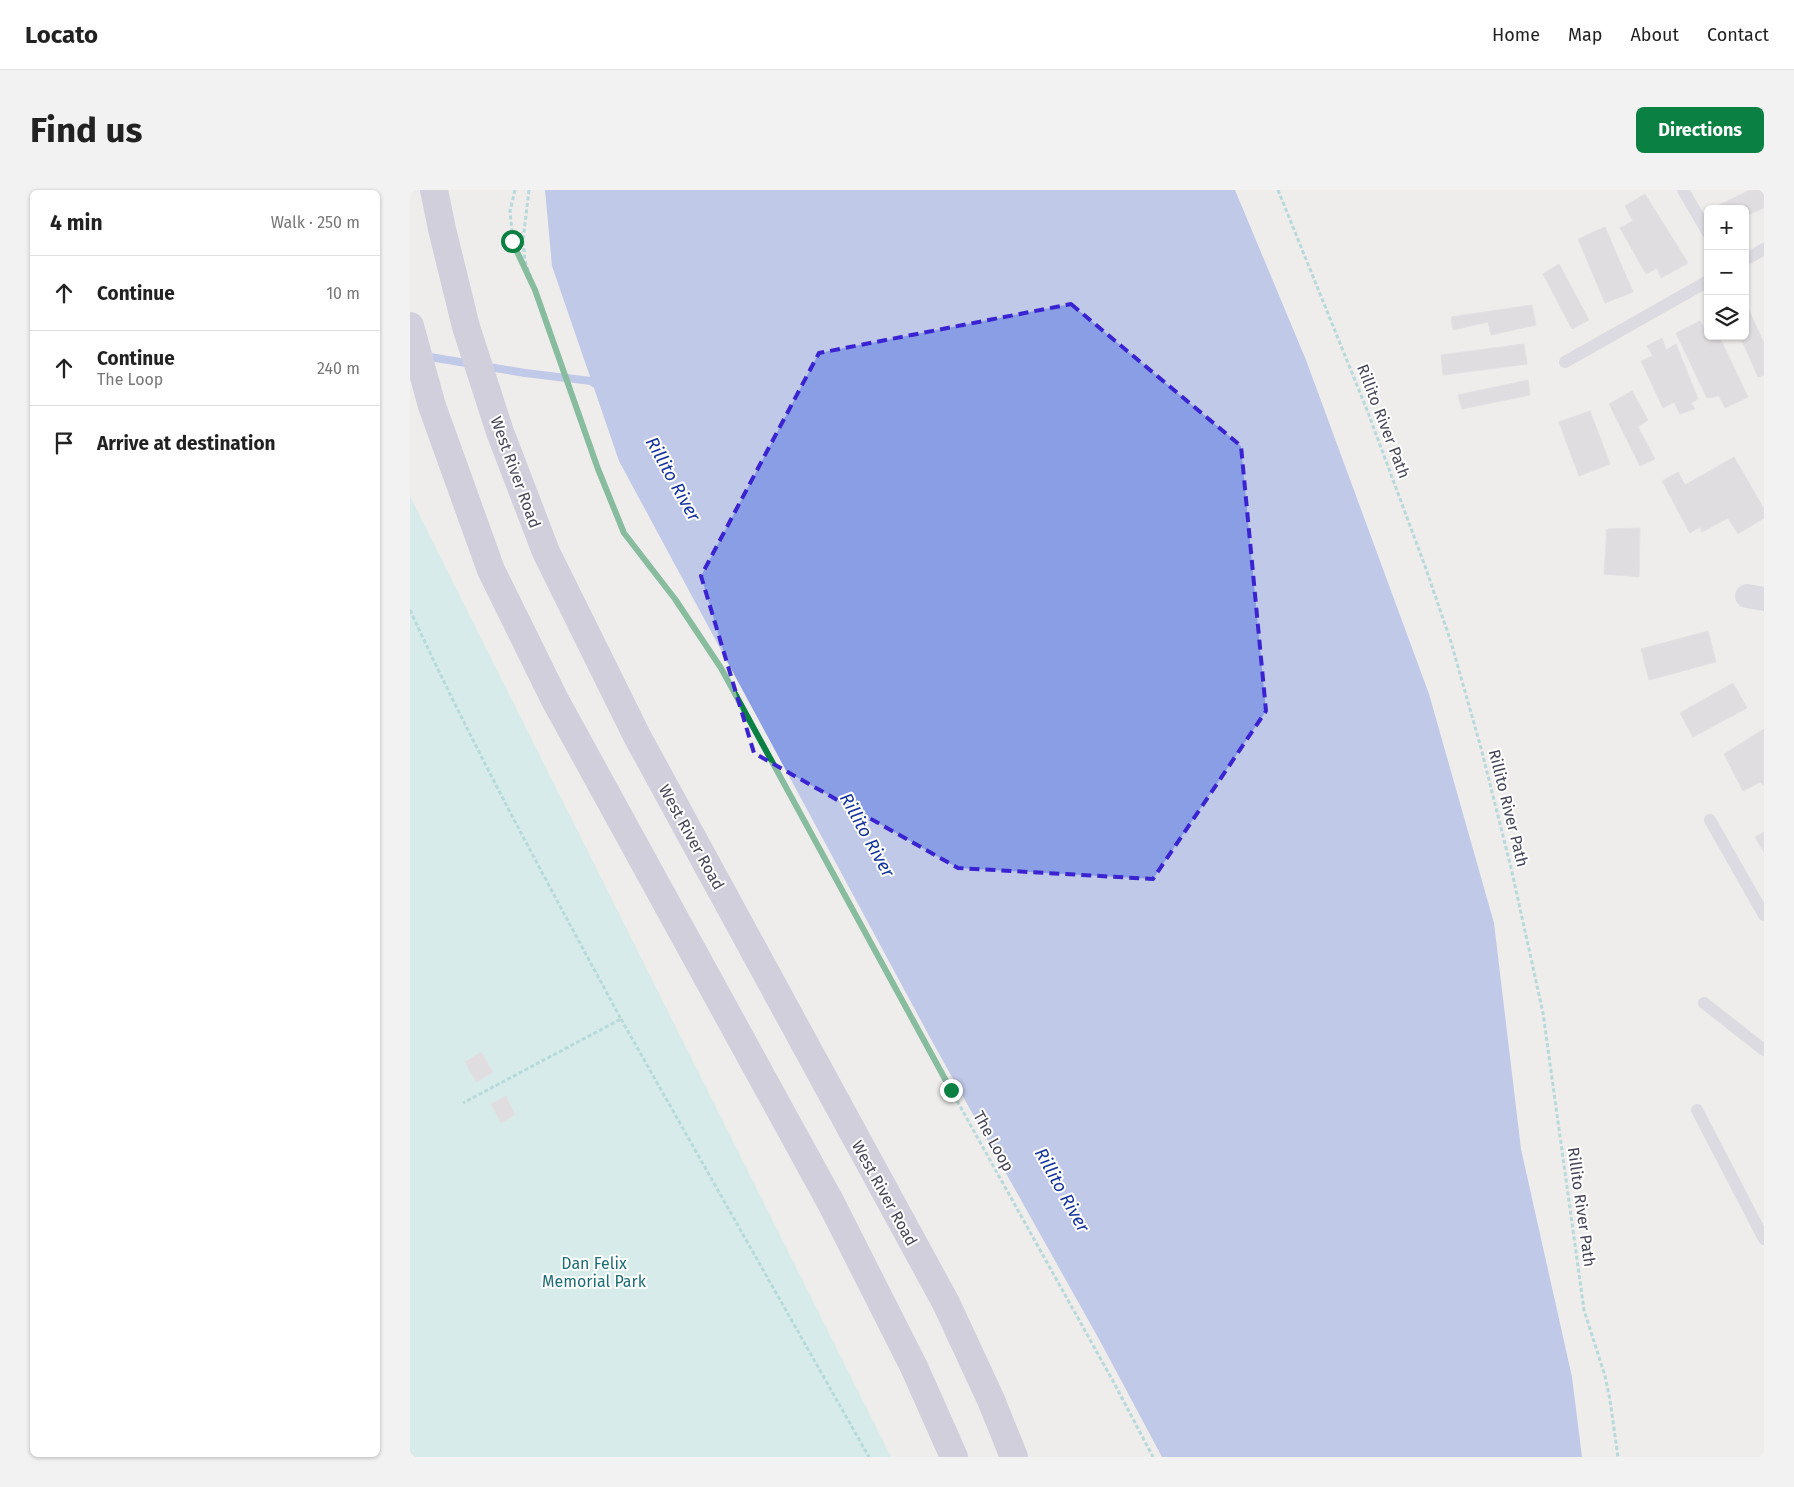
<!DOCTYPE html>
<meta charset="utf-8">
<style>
:root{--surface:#fff;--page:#f2f2f2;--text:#222;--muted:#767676;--line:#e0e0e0;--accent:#0b8043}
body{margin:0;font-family:"Fira Sans",sans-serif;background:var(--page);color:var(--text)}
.controls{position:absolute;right:15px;top:15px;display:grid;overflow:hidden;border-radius:8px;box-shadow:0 1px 4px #0004}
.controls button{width:45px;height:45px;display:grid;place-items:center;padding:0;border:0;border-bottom:1px solid var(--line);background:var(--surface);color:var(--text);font:25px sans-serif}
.stop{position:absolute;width:15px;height:15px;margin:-11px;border:4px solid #0b8043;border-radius:50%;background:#fff}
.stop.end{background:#0b8043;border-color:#fff;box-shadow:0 1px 5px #0008}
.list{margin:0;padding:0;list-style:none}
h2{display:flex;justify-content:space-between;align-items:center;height:65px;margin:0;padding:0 20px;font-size:21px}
h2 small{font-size:16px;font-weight:400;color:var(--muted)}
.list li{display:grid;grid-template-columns:32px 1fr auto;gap:15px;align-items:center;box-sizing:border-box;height:75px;padding:0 20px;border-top:1px solid var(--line)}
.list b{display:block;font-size:19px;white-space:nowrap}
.list p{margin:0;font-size:16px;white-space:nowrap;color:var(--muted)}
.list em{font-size:16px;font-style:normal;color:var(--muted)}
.icon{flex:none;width:28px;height:28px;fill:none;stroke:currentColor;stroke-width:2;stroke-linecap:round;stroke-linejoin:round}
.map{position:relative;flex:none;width:1354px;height:1267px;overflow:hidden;border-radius:8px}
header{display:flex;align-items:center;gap:30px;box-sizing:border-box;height:70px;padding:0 25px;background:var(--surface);border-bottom:1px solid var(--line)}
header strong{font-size:24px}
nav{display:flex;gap:28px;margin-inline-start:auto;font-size:18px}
.intro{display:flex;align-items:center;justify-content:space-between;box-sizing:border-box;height:120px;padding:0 30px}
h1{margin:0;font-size:35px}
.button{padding:12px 22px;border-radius:8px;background:var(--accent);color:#fff;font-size:18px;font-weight:700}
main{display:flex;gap:30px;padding:0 30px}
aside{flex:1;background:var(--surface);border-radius:8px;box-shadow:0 1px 4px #0004}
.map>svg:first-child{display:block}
.green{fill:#bbebe9}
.water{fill:#8a9ee6}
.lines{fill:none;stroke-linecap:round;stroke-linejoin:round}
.stream{stroke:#8a9ee6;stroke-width:8}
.building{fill:#cdcbd3;stroke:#d2d0d7}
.path{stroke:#75c0c6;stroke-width:3;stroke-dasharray:4 2.5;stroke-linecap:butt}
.service{stroke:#c6c5d5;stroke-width:12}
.minor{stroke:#c6c5d5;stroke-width:24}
.primary{stroke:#aeacca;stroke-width:28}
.route{stroke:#0b8043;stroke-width:6}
.marked{fill:none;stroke:#3a23d1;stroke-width:4;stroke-dasharray:10 6;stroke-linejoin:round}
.labels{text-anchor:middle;stroke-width:4;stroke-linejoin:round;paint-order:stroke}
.street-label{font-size:16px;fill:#464558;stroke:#fff}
.park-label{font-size:16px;fill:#1b6d74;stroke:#fff}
.water-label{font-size:18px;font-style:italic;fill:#14329c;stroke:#fff}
</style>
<header>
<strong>Locato</strong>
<nav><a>Home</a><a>Map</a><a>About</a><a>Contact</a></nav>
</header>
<div class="intro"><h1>Find us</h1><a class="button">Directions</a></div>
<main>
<aside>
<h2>4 min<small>Walk · 250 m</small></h2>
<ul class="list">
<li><svg class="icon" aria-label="ahead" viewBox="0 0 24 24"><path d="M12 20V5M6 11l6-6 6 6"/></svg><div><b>Continue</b></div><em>10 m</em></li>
<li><svg class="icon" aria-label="ahead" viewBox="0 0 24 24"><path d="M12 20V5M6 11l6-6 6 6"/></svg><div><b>Continue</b><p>The Loop</p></div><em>240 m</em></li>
<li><svg class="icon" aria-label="arrive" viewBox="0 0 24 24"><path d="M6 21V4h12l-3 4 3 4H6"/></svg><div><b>Arrive at destination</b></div></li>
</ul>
</aside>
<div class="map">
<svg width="1354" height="1267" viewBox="0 0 1354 1267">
<rect width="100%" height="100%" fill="#eeedeb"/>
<!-- green -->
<path class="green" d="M 0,306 L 481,1267 L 0,1267 Z"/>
<!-- water -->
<path class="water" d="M 135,0 L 825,0 L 896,170 L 1019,504 L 1084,733 L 1111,959 L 1162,1187 L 1172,1267 L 752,1267 L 690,1151 L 523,853 L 209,271 L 142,76 Z"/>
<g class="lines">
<!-- stream -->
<path class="stream" d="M 14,166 L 62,174
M 73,176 L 115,183 L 181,191 L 189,196"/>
</g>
<!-- building -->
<path class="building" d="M 1340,0 L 1354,0 L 1354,18 L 1335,26 L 1335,19 L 1303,18 Z
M 1235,4 L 1278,73 L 1251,88 L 1247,78 L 1236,84 L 1210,38 L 1223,31 L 1215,16 Z
M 1195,37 L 1223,102 L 1195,113 L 1168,49 Z
M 1149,74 L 1179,130 L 1162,139 L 1133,84 Z
M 1335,112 L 1354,153 L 1354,185 L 1348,187 L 1330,146 L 1335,146 Z
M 1122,115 L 1126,135 L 1081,145 L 1078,132 L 1043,140 L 1041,127 Z
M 1290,131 L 1296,143 L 1298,143 L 1298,146 L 1309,146 L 1338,207 L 1315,218 L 1309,206 L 1297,208 L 1266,143 Z
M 1252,148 L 1256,160 L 1266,154 L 1288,209 L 1281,213 L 1285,219 L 1270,224 L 1264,212 L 1253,218 L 1231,171 L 1243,166 L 1237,156 Z
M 1114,154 L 1117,174 L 1033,185 L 1031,165 Z
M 1118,190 L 1120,205 L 1052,219 L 1048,205 Z
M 1222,201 L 1238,230 L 1228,237 L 1245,269 L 1230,276 L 1199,214 Z
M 1180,221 L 1200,274 L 1169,286 L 1149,232 Z
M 1324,267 L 1354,319 L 1354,328 L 1328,344 L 1318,328 L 1292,342 L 1290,337 L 1280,343 L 1252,291 L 1268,282 L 1275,295 Z
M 1230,338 L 1229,387 L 1194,384 L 1197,339 Z
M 1298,441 L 1306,472 L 1239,490 L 1231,459 Z
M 1323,493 L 1337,518 L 1283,547 L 1270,523 Z
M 1354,539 L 1354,594 L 1353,595 L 1350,592 L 1333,601 L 1314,564 Z
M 1354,642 L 1354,662 L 1345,647 Z
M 71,862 L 83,882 L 66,892 L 55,872 Z
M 96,906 L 105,925 L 91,933 L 81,914 Z"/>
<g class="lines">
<!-- path -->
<path class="path" d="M 105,0 L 100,21 L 103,51 L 116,81
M 119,0 L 113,50 L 115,71 L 188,279 L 214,343 L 265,409 L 311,478 L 541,900 L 703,1191 L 743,1267
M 868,0 L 957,220 L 1015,376 L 1041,452 L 1071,558 L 1102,682 L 1133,823 L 1174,1120 L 1195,1186 L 1200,1210 L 1208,1267
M 0,420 C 64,559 138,694 211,829 L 53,913
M 211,829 L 459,1267"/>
<!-- service -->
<path class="service" d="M 1273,0 L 1298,43
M 1335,70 L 1354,59
M 1155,172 L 1298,91
M 1300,630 L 1354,725
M 1294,813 L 1354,860
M 1287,920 L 1354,1049"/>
<!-- minor -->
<path class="minor" d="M 1337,406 L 1354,409"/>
<!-- primary -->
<path class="primary" d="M 24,0 L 32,39 L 56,137 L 90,242 L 136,362 L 227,546 L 536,1113 L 581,1210 L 604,1267
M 0,136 L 22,216 L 81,380 L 145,510 L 421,1013 L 504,1177 L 544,1267"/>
</g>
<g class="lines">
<!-- route -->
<path class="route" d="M 102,51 L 125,100 L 188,279 L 214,343 L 265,409 L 311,478 L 541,900"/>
</g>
<!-- marked area -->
<path d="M0 0H1354V1267H0ZM 661,114 L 831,256 L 856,521 L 743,689 L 548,678 L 344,563 L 291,386 L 409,163 Z" fill="#eeedeb" fill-opacity=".55" fill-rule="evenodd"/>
<path class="marked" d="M 661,114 L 831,256 L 856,521 L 743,689 L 548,678 L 344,563 L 291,386 L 409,163 Z"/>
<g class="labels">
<!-- street labels -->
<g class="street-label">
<text transform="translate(974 231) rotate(69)" y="6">Rillito River Path</text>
<text transform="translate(106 282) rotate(70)" y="6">West River Road</text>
<text transform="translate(1099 618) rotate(76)" y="6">Rillito River Path</text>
<text transform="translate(282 647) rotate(61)" y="6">West River Road</text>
<text transform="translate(584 951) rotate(61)" y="6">The Loop</text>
<text transform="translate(475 1003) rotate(61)" y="6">West River Road</text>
<text transform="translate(1172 1017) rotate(82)" y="6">Rillito River Path</text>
</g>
<!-- park labels -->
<g class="park-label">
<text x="184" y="1079">Dan Felix<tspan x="184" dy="18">Memorial Park</tspan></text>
</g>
<!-- water labels -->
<g class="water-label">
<text transform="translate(263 289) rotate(61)" y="6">Rillito River</text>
<text transform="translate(457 645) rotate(61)" y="6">Rillito River</text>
<text transform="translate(652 1000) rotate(61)" y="6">Rillito River</text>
</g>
</g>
</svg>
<div class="controls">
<button>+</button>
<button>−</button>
<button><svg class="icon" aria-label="layers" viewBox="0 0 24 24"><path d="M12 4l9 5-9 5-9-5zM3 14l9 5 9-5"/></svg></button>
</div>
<div class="stop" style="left:102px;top:51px"></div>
<div class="stop end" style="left:541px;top:900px"></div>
</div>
</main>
